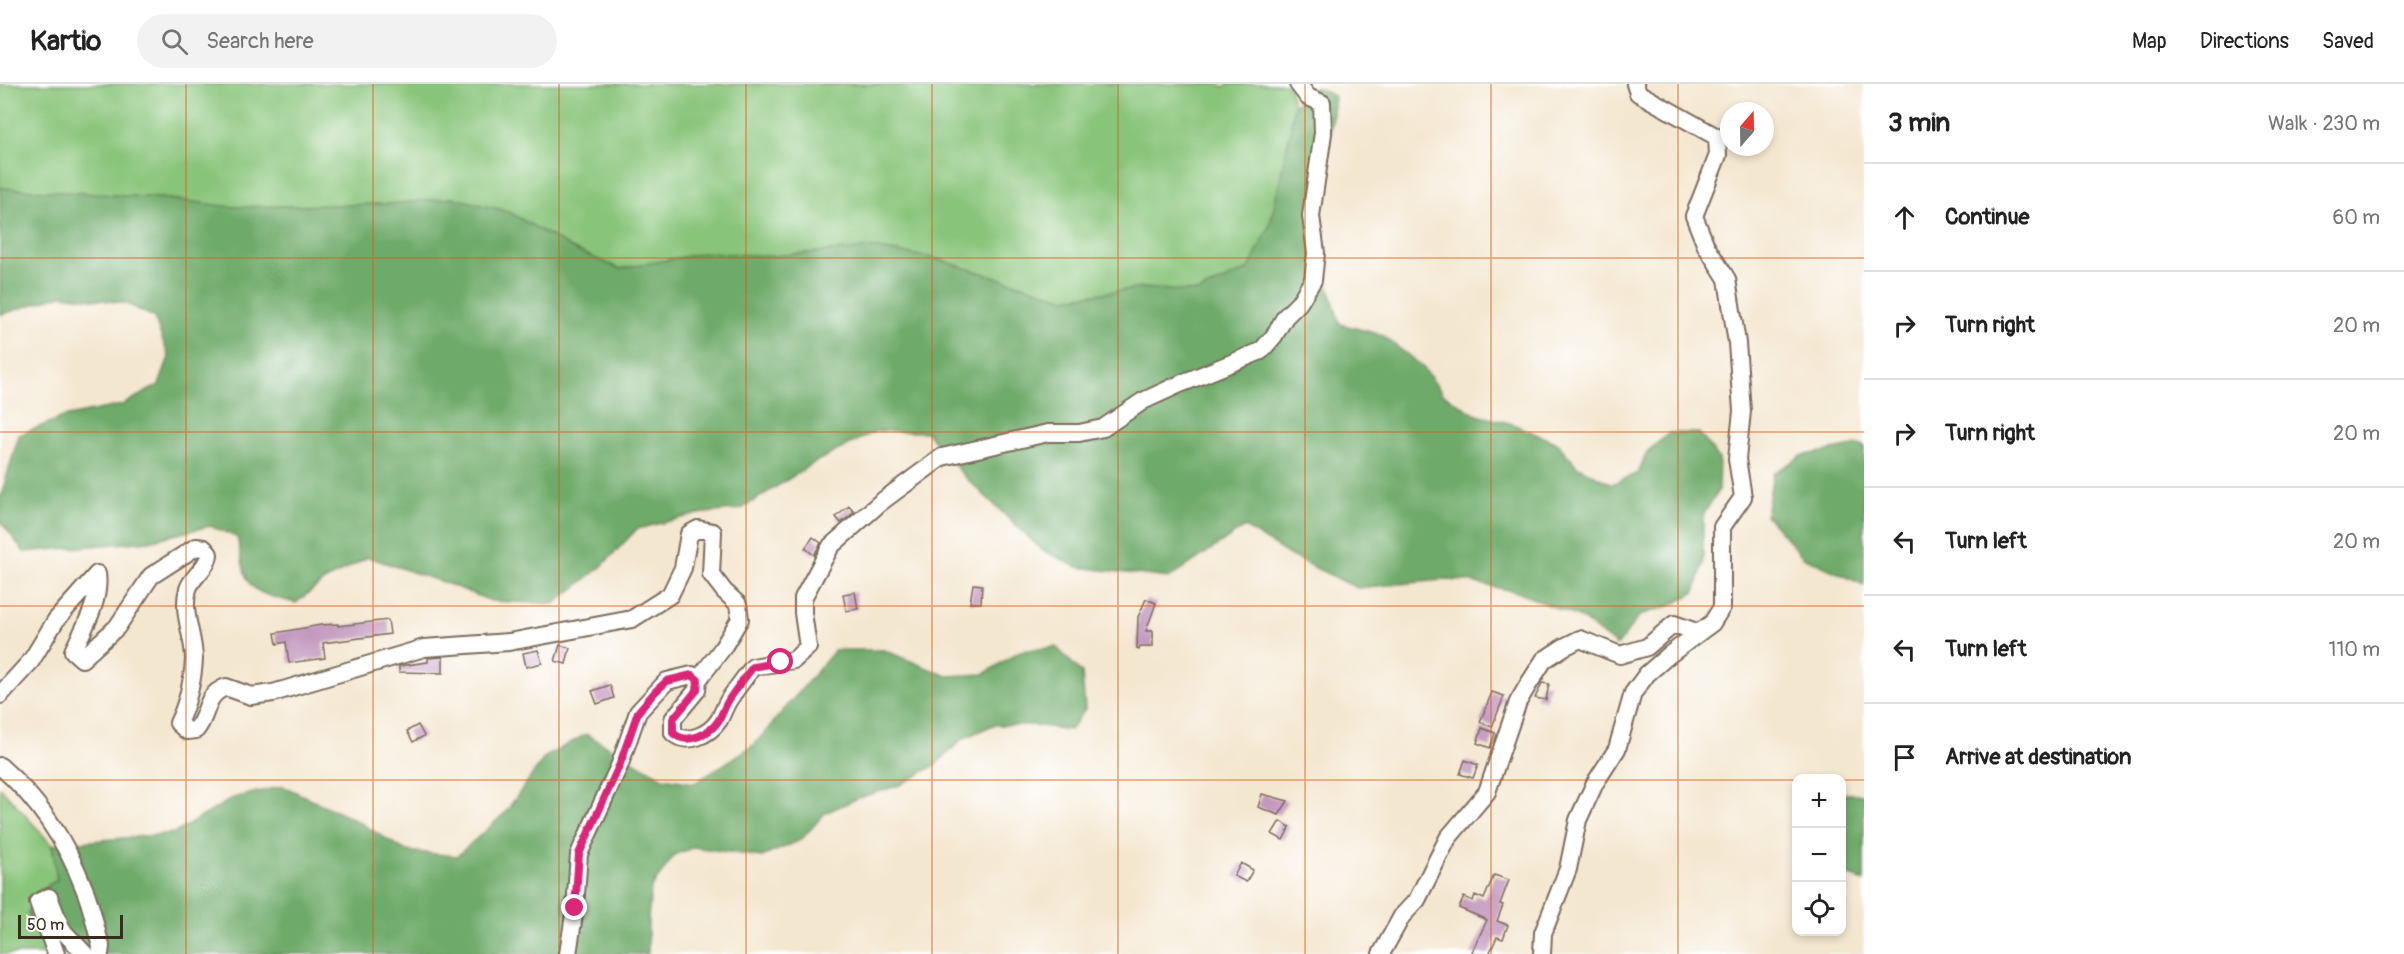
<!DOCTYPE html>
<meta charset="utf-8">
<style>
:root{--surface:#fff;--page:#f2f2f2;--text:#222;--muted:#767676;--line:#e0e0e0}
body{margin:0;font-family:Pangolin,sans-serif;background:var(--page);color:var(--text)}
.controls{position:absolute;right:18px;bottom:18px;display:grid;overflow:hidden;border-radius:12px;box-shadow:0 3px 9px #0003}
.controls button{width:54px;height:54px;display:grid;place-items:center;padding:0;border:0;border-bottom:2px solid var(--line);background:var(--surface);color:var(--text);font:30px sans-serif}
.compass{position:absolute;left:1720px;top:18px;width:54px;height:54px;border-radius:50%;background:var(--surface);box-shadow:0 3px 9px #0003;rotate:20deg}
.scale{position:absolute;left:18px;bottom:15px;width:105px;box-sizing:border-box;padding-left:6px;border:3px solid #3b2a1e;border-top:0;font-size:16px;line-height:21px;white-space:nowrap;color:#3b2a1e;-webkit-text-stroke:4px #fff;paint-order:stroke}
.stop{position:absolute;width:18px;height:18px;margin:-14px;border:4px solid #db2777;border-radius:50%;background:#fff}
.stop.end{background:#db2777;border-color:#fff;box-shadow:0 2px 6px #0008}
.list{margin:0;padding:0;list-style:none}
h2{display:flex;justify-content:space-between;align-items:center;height:78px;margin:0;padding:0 24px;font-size:26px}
h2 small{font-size:20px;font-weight:400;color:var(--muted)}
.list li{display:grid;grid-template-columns:39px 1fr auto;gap:18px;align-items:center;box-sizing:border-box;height:108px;padding:0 24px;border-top:2px solid var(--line)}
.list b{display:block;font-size:22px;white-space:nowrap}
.list em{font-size:20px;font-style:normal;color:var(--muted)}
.icon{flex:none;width:33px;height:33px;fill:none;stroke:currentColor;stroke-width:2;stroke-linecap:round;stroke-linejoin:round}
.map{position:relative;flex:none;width:1864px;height:870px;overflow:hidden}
header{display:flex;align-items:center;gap:36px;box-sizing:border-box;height:84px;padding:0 30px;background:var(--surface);border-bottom:2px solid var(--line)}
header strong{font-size:28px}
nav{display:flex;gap:33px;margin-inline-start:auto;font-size:21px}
.search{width:420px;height:54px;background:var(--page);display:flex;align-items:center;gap:15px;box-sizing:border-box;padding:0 21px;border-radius:33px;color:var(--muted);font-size:22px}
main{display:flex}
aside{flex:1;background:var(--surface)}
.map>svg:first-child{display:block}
.green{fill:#88c479;stroke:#62774c;stroke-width:1.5}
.forest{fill:#6eaa69;stroke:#546a44;stroke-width:1.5}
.building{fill:#c398bf}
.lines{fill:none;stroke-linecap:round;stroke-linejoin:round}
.minor-casing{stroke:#7c6c5c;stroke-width:20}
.minor{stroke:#fff;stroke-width:16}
.route{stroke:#db2777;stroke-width:8}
.grid{fill:none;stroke:#df570d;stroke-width:1.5;stroke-opacity:0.55}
</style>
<header>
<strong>Kartio</strong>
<div class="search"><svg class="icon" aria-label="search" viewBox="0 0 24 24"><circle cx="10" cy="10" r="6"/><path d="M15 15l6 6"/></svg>Search here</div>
<nav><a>Map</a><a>Directions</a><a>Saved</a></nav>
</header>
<main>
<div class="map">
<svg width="1864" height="870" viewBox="0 0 1864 870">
<rect width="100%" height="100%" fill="#fff"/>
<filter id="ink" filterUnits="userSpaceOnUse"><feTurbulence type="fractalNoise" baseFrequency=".0167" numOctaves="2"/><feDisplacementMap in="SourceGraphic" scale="12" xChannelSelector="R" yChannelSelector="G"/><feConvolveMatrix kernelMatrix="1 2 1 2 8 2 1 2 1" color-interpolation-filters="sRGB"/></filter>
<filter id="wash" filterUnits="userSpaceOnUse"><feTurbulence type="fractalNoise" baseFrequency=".008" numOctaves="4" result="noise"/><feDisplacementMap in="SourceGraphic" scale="24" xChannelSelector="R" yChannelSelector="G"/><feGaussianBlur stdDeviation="1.35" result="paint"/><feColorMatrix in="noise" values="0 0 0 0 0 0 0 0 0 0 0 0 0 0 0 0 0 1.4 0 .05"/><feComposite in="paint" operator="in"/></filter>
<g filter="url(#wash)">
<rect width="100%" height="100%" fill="#f4e7d0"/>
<!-- green -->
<path class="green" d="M 0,0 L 1219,0 L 1223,3 L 1230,0 L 1288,0 L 1294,21 L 1290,50 L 1270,141 L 1249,185 L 1198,208 L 1142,204 L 1064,214 L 933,174 L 872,164 L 771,172 L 704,169 L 620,185 L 454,114 L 389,120 L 232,123 L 160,114 L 0,104 Z
M 0,703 L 52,761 L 57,796 L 35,810 L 28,829 L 37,845 L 46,870 L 0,870 Z"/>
<!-- forest -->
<path class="forest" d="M 1316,3 L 1335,13 L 1320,131 L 1323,184 L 1340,240 L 1382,251 L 1422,282 L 1443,310 L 1477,331 L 1513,340 L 1557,359 L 1578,383 L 1612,400 L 1638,389 L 1647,368 L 1669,349 L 1699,349 L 1719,375 L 1718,407 L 1703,431 L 1703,481 L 1695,508 L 1672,521 L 1640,531 L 1617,562 L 1581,534 L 1517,508 L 1467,497 L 1442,496 L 1357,504 L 1291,472 L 1245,443 L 1169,494 L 1077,483 L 1042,466 L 963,391 L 927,348 L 876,347 L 817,377 L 741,425 L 698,430 L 637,445 L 601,483 L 554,520 L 491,517 L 451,501 L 368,473 L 324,497 L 296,519 C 243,507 248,504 237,453 L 210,442 L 149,457 L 24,468 L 0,437 L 0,415 L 19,351 L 63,333 L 122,321 L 159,301 L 169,273 L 154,233 L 125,219 L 62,211 L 0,231 L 0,104 L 160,114 L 232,123 L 389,120 L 454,114 L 507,127 L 575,166 L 620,185 L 704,169 L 771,172 L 872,164 L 933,174 L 1064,214 L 1142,204 L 1198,208 L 1249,185 L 1270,141 L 1290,50 L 1294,21 Z
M 1858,361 L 1864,362 L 1864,501 L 1803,473 L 1766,431 L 1773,390 L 1801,372 Z
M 1056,563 L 1082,589 L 1085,625 L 1070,646 L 1032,641 L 993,641 L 962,655 L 936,681 L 900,701 L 858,714 L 825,729 L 801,756 L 762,773 L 694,763 L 674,771 L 651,804 L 648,835 L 648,870 L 46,870 L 37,845 L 28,829 L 35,810 L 57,796 L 52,761 L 175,749 L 233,714 L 283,702 L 359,738 L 406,767 L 457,772 L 505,729 L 545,673 L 586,650 L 663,694 L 695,699 L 754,661 L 835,566 L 884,566 L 947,592 L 984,590 L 1020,567 Z
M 1842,710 L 1864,710 L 1864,797 L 1842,789 Z"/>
<g id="blocks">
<!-- building -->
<path class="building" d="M 849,422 L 854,428 L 841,439 L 836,433 Z
M 813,453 L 821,459 L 814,471 L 805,464 Z
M 973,500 L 982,501 L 981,519 L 970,519 Z
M 855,508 L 858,525 L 846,527 L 843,510 Z
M 1146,515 L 1156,519 L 1146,547 L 1153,547 L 1153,563 L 1140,563 L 1139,566 L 1137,565 L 1138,533 Z
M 388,536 L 390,550 L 323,559 L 325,574 L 289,579 L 286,558 L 277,560 L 275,549 L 321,541 L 338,540 L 338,542 Z
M 560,561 L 570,564 L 566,580 L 555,577 Z
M 538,566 L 542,579 L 526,583 L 523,569 Z
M 443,573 L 443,589 L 399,588 L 399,582 L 428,578 L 428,574 Z
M 1542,599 L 1549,600 L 1546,616 L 1535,614 Z
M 610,601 L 614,614 L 597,620 L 592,607 Z
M 1492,608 L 1504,612 L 1492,643 L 1480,638 Z
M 418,641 L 424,652 L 413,658 L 407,647 Z
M 1482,644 L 1495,649 L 1490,664 L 1477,659 Z
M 1465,676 L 1478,681 L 1473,694 L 1460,690 Z
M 1262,710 L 1288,717 L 1279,731 L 1258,723 Z
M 1280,737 L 1290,743 L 1283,756 L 1272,750 Z
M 1241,779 L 1253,786 L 1246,798 L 1234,792 Z
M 1494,791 L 1509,796 L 1500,820 L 1503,821 L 1497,837 L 1508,841 L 1503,855 L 1497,853 L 1489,870 L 1471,870 L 1487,836 L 1459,824 L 1464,813 L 1473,817 L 1475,811 L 1484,815 Z"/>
</g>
</g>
<g filter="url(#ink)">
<use href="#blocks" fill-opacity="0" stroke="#7c6c5c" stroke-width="1.5"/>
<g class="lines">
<!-- minor casing -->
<g class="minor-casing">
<path id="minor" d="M 698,596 L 697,606 L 673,635 L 673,649 C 687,662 710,650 719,636 C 723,629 725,621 730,614 C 737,604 745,593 753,583 L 794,576 L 808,563 L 803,529 L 803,514 L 831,462 L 881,418 L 942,373 L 1048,349 L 1079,349 L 1103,344 L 1143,317 L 1180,300 L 1261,267 L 1274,252 L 1285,233 L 1299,219 L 1313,196 L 1316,169 L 1311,132 L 1323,49 L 1322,19 L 1308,13 L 1298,0
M 0,611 L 31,577 L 56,536 L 97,490 C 101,516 84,544 73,567 L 82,575 L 117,543 L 151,492 L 196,463 L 204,464 L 209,470 C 208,484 192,492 188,505 C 181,528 194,552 194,575 C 193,596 187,621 178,639 L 187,647 L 196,646 C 210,629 203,612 226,603 L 251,612 L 273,609 L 424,564 L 509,558 L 632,535 L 670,511 L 683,484 L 689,450 L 698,445 L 713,448 L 711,490 L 724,507 L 738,520 L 740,535 L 722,565 L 698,596 L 692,591 L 667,597 L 638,628 L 620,680 L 579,770 L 575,824 L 568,870
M 0,682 C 38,715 66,757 84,804 C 92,822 95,843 101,862 L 100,870
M 56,870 L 38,818 L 49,813 L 62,846 L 85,870
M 1381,870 L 1402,832 L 1417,816 L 1448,754 L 1487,708 L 1518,618 L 1528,601 L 1544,576 L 1564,563 L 1580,555 L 1620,571 L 1647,563 L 1674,540 L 1699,549
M 1542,870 L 1543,849 L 1568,785 L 1578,736 L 1595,699 L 1617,665 L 1633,609 L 1647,590 L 1669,571 L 1712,539 L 1722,523 L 1722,443 L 1743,413 L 1737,375 L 1742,327 L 1737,259 L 1727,195 L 1706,162 L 1694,132 L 1718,71 L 1717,53 L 1638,9 L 1635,0"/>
</g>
<!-- minor -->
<use href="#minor" class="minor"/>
</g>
</g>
<g class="lines" filter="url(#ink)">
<!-- route -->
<path class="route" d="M 575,824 L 579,770 L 620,680 L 638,628 L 655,608 L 667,597 L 692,591 L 698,596 L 697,606 L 673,635 L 673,649 C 687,662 710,650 719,636 C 723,629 725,621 730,614 C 737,604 745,593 753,583 L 781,578"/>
</g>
<!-- grid -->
<path class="grid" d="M 186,0 L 186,870M 373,0 L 373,870M 559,0 L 559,870M 746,0 L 746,870M 932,0 L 932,870M 1118,0 L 1118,870M 1305,0 L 1305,870M 1491,0 L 1491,870M 1678,0 L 1678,870M 0,174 L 1864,174M 0,348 L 1864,348M 0,522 L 1864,522M 0,696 L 1796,696M 1842,696 L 1864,696"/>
</svg>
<div class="controls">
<button>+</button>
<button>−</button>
<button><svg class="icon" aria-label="locate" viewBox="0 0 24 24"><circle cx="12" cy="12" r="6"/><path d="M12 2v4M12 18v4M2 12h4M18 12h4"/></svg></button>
</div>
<svg class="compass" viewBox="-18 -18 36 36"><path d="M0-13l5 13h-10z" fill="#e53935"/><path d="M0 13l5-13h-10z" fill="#767676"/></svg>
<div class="scale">50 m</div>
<div class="stop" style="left:781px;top:578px"></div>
<div class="stop end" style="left:575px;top:824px"></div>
</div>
<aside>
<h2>3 min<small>Walk · 230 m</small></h2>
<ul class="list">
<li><svg class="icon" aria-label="ahead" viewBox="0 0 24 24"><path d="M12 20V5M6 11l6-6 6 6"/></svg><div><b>Continue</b></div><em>60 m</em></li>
<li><svg class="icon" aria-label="right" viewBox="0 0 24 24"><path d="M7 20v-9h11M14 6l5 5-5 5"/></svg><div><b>Turn right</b></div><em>20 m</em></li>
<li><svg class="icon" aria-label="right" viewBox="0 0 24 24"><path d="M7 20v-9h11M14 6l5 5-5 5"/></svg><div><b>Turn right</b></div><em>20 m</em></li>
<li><svg class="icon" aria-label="left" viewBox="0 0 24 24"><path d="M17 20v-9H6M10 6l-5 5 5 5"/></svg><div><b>Turn left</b></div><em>20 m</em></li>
<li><svg class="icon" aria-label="left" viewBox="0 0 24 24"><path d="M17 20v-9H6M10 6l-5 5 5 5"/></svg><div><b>Turn left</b></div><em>110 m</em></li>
<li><svg class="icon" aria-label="arrive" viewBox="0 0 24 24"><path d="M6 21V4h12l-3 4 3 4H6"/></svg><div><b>Arrive at destination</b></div></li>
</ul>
</aside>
</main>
